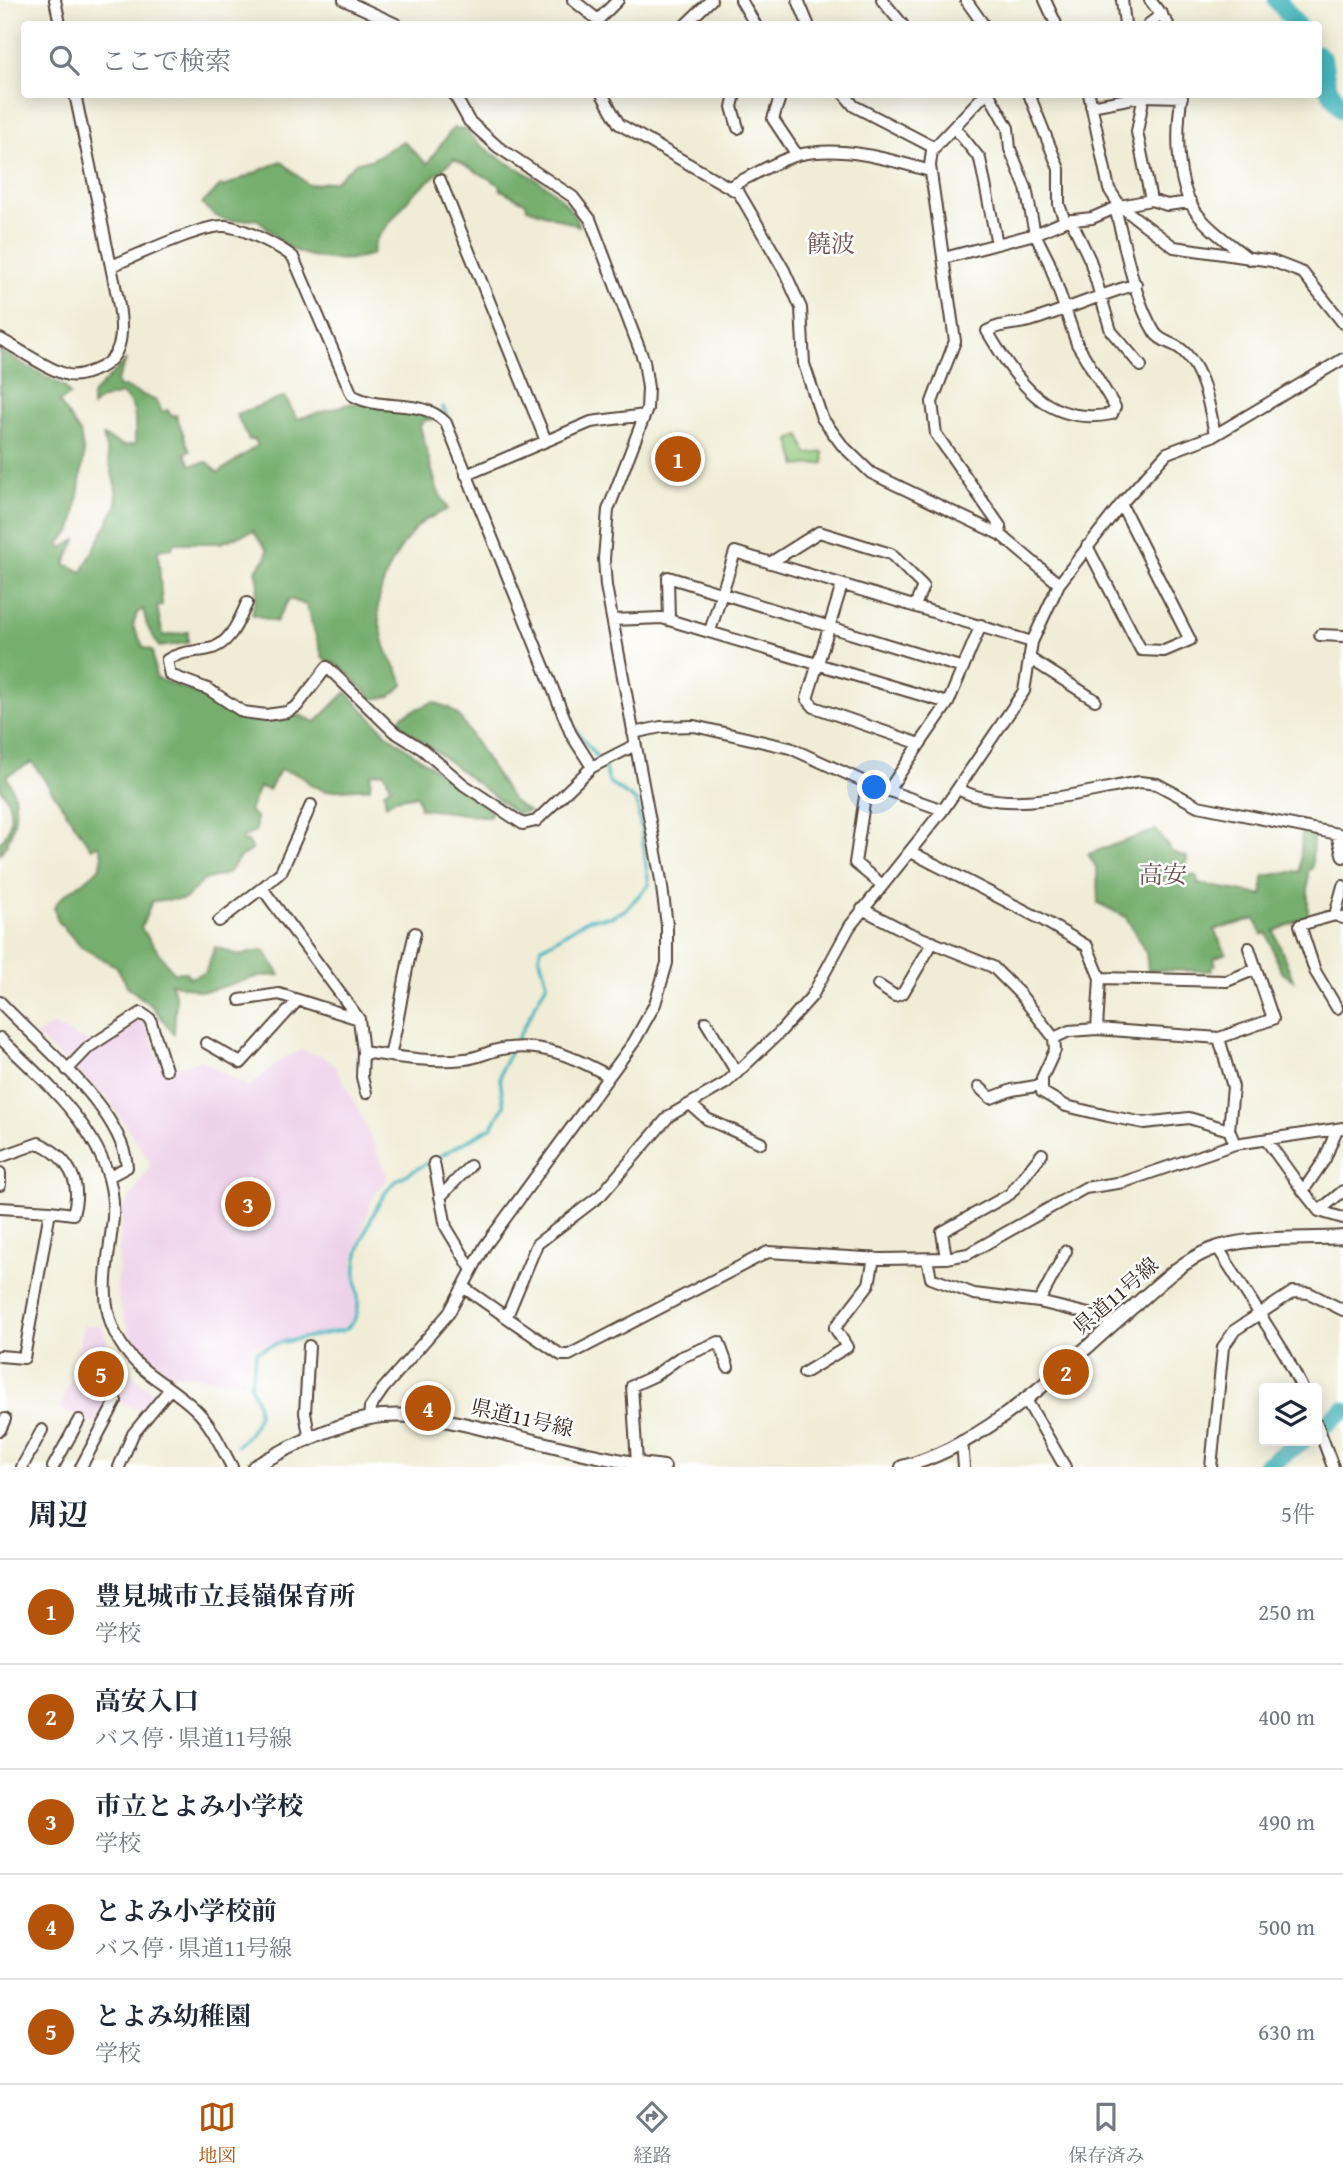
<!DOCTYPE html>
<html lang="ja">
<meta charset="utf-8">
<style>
:root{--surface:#fff;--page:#f6f6f7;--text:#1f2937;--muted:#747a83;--line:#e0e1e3;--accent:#b45309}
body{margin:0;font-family:"Gentium Book Plus","Noto Serif JP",serif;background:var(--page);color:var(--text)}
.controls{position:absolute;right:21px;bottom:21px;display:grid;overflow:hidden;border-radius:7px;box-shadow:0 4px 18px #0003}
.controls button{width:63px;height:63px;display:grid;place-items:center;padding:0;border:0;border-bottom:2px solid var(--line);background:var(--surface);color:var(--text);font:35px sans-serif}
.you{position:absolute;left:875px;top:788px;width:24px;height:24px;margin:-18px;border:5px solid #fff;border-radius:50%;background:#1a73e8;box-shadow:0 0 0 10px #1a73e833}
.badge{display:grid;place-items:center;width:46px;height:46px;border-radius:50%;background:var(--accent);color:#fff;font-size:23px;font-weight:700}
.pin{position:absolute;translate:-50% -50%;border:4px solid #fff;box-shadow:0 2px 7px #0006}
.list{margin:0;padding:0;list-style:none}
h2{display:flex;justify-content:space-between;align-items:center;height:91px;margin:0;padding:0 28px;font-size:30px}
h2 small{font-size:23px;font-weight:400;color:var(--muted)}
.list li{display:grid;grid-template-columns:46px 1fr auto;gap:21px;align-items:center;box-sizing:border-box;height:105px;padding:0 28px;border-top:2px solid var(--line)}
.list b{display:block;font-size:26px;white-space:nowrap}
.list p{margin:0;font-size:23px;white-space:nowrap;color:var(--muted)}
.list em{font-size:23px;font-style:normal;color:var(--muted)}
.icon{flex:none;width:38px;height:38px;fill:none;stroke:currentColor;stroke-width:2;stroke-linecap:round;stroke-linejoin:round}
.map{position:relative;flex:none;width:1343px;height:1467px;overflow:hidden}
.search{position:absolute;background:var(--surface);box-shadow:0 4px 18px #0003;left:21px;right:21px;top:21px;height:77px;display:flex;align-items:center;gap:18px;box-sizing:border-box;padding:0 24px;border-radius:7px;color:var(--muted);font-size:26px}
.sheet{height:616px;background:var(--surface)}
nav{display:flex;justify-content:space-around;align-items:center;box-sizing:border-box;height:98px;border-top:2px solid var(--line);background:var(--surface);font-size:19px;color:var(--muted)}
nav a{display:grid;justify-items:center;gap:4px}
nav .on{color:var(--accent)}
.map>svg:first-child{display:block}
.built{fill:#edd1e9}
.green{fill:#91ca7e;stroke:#667a4e;stroke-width:2}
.forest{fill:#74ae6d;stroke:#586c46;stroke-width:2}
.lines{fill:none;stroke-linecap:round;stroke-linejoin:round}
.stream{stroke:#45b5bc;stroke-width:3.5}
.river{stroke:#45b5bc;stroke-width:19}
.minor-casing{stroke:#56473a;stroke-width:14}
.major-casing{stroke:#56473a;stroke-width:16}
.minor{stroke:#fff;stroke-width:10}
.major{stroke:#fff;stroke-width:12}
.labels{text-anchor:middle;stroke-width:5;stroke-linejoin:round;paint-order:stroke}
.street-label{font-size:21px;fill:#3b2a1e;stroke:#fff}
.quarter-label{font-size:24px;fill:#715050;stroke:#fff}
</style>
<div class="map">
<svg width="1343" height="1467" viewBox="0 0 1343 1467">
<rect width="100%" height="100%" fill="#fff"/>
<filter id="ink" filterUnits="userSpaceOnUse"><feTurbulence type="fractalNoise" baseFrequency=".0143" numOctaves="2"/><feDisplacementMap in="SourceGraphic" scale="14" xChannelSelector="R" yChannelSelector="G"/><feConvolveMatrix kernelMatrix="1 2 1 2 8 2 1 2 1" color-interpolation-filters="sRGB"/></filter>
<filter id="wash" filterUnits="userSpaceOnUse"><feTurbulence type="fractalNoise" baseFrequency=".00686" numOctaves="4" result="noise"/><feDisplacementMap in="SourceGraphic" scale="28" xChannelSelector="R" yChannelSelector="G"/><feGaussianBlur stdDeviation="1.57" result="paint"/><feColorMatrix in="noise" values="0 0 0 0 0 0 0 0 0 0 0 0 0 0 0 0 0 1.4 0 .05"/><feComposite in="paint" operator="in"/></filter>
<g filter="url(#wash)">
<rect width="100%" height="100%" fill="#f0ecd6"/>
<!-- built -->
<path class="built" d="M 137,1019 L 144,1021 L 163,1071 L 200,1060 L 249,1087 L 283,1058 L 301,1050 L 322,1056 L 335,1066 L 360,1113 L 388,1178 L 372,1199 L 353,1261 L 357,1311 L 354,1319 L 339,1330 L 251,1346 L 244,1383 L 168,1373 L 140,1348 L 131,1335 L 119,1305 L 117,1288 L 122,1208 L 150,1168 L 149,1160 L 107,1098 L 36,1036 L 52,1025 L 97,1046 Z
M 85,1324 L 101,1326 L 116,1366 L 122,1363 L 132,1376 L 158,1396 L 143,1413 L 112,1398 L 98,1425 L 59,1409 L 74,1375 L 70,1373 Z"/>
<!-- green -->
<path class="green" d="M 800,435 L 807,454 L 823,452 L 824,463 L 797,466 L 790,440 Z"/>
<!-- forest -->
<path class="forest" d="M 453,128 L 465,129 C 496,169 560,175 579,226 L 527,208 L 526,203 L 501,190 L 500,185 L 454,159 L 411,196 L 376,240 L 372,254 C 346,264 303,260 282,242 C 273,235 266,226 257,219 C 227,220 226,227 202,204 L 221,185 L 223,187 L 281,161 L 308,185 L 335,181 L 357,162 L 371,160 L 403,141 L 427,164 Z
M 0,351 L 65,387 L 70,395 L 59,402 L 80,433 L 84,455 L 74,523 L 71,532 L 59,543 L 62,548 L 76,540 L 65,564 L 82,572 L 117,505 L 116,489 L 103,436 L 124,446 L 135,444 C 135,426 139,405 121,394 L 99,400 L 92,407 L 92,395 L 126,360 L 117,381 L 118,387 L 124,387 L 157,401 L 162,412 L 168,410 L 171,416 L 176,415 L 190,451 L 185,453 L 191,465 L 208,462 L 218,473 L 258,445 L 255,440 L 249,440 L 236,414 L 285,397 L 297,419 L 352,403 L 421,413 L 434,420 L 425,420 L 420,426 L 437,489 L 448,509 C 439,514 426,518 419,525 C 400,544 379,581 378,608 C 378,621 382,634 385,646 C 389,660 402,673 403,685 L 391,696 L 373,699 L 341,667 L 323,658 L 306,605 L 289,599 L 276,622 L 252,614 L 259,583 L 256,570 L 266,558 L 267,550 L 253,531 L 220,543 L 174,543 L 172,548 L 158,550 L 162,605 L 157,607 L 163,636 L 188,632 L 188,643 L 159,647 L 147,626 L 143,609 L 137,613 L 133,626 L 144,648 L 152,650 L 156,678 L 203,696 L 244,720 L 273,721 L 299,715 L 316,722 L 346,692 L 388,735 L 492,811 L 489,817 L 424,809 L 420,808 L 417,795 L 395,799 L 386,805 L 384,792 L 391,786 L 383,772 L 371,774 L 370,788 L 326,791 L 310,785 C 305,775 290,772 280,770 L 269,790 L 259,787 L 249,811 L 256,817 L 256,830 L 242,839 L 243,843 L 248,841 L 252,850 L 240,857 L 227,874 C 200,880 206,878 185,899 L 152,901 L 141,928 L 174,973 L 186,972 L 189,978 L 205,973 L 215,947 L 239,955 L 264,950 L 280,975 L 260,976 L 211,990 L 200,991 L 171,983 L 176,998 L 174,1034 L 153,1007 L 128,987 L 117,967 L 81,947 L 58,921 L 54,908 C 67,882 117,876 98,845 L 91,848 L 32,762 L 6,776 C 21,799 17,832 0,854 L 0,842 C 14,830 14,801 0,789 Z
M 433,702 L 449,708 L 459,716 L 513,801 L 529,812 L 516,813 L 410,732 L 395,724 L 403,715 Z
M 1156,830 L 1172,852 L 1187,857 L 1186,874 L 1197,876 L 1198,884 L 1262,895 L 1264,876 L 1300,871 L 1302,830 L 1313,833 L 1312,868 L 1308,871 L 1308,916 L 1274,931 L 1293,980 L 1281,972 L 1267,933 L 1262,935 L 1255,919 L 1214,930 L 1226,953 L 1214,958 L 1216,965 L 1211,966 L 1212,971 L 1148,970 L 1146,953 L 1126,917 L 1098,903 L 1097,869 L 1088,854 Z"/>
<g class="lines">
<!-- stream -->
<path class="stream" d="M 443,407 L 449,421
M 237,1446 C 258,1426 265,1412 250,1385 L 257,1351 L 278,1343 L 344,1330 C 368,1315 354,1290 356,1266 C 357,1246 381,1191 397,1180 L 492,1127 L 504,1106 L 500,1079 L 502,1068 L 547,983 L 539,955 L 541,948 L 589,919 L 611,917 L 625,910 L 649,885 L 637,802 L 609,782 L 604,766 L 575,729 L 551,671"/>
<!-- river -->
<path class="river" d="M 1277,0 L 1296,24
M 1318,54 L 1323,60 L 1327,86 L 1343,110
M 1317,1430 L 1343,1411
M 1265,1467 L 1302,1441"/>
</g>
</g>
<g filter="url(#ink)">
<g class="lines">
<!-- minor casing -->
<g class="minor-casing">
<path id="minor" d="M 55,0 L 60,24
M 344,0 L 396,24
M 573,0 L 598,20 L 618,0
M 741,0 L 755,24
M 798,0 L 808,24
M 882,0 L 902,24
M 966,0 L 983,24
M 1045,0 L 1056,24
M 1122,0 L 1125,24
M 1150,0 L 1168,24
M 686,24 L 711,0
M 1149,24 L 1162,14
M 602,94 L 619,124 L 739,193 L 784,270 L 801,308 L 804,364 L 822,418 L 842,445 L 871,473 L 1001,535 L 1059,584
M 735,94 L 732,107 L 738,128
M 781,94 L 773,119 L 797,155
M 844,94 L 854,106 L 935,148
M 985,94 L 932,150 L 930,166 L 955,341 L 932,402 L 936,434 L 1000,526 L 1001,535
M 989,94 L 1008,128 L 1010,149 L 1026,188 L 1035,234 L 1049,262 L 1077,344 L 1115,407 L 1112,414 C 1046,427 1017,381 987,331 C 1001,323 1014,325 1030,321 C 1065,310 1100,295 1136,284
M 1029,94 L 1059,169 L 1059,205 L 1065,221 L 1092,218 L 1120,206 L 1151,200 L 1167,205 L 1191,202
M 1089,94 L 1109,189 L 1120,206 L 1174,247 L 1272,261 L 1303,273 L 1343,323
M 1144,94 L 1137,132 L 1151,200
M 1182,94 C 1176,129 1175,183 1196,212 C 1209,230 1232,245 1249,259
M 1091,106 L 1144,96 L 1182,97
M 955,128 L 980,159 L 997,244
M 440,180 L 546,441
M 729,187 C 750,177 775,161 798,155 C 841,145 889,159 930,171
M 1115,208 C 1126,248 1133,297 1155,333 C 1161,342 1174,343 1182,350 C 1204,369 1210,409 1215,435
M 1071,220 L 1090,260 L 1111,331 L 1141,366
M 944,258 L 1035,234 L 1065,221
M 111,266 C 136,256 201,225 224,226 C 242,227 279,246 293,257 L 352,395 C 382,413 421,396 446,423 L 571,734 L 592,767
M 0,339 C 19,349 48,370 68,375 C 77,377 87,373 95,370 C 126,358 123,328 118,300 L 75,94
M 466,475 L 591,422 L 645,415
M 1087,546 L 1141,650 L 1164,651 L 1190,640 L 1121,504
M 770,563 L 819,532 L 891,554 L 923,586 L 915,606
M 842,585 L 807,699 L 814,707 L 920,744
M 247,603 C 239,620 230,645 209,649 C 194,652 181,651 167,660 L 170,675 L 208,689 L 243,712 L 266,715 L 287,712 L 297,706 L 327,667 L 393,731 L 422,749 L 464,785 L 523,824 L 536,821 L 592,767 L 635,745
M 613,620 L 662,618 L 948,703
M 669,620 L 668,577 L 963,668
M 710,631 L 735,552 L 1032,642
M 1320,635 L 1343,636
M 1029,658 L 1095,700
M 633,733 L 661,727 L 694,726 L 790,748 L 867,783 L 943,810
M 867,783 L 855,863 L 882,885
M 889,789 L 948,703 L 981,625
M 958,789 C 1009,816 1085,791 1140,782 L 1157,784 L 1198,806 L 1343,835
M 311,805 L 281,872 L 262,888 L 359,1019 L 363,1052 C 398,1057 431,1063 465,1059 C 478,1058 489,1051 502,1049 C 542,1042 574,1057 609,1076
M 1337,835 L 1343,857
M 911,852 L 1041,919 L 1087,946 L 1100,978
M 862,909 L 909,933 L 993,967 L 1020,994 L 1054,1038 L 1055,1050 L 1042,1078 L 1042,1092 L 1066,1106 L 1108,1116 L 1144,1123 L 1189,1118 L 1229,1130 L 1235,1144
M 1335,915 L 1343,886
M 219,921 L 262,888
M 1249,948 L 1273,1019 L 1219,1038 L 1097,1029 L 1100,978 L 1227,981 L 1256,969
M 878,985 L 895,996 L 903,993 L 933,942
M 240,1000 L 279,994 L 359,1019
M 0,1002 C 38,1043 123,1109 127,1167 L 110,1176
M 1337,1008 L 1315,971 L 1300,925 L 1335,915 L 1343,918
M 706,1022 L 737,1073
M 0,1038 C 49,1086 118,1142 113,1217 C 110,1256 97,1295 115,1333 C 134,1373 165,1380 195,1409 C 212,1425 221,1447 232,1467
M 1054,1038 L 1069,1031 L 1097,1029
M 1219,1038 L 1233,1087 L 1229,1130
M 206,1043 L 241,1063 L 298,1000
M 363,1052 L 362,1077 L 366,1093
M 390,1056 C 400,1015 404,974 415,933
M 67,1070 L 89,1047 L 141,1013 L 150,1019 L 166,1070
M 979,1087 L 991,1098 L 1012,1090 L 1042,1085
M 690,1104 L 707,1119 L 761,1143
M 1267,1141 L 1303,1191 L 1325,1159 L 1337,1129
M 0,1157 L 39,1143 C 68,1157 83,1182 73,1214 L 50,1211
M 434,1163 L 446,1227 L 472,1270
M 0,1173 L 0,1185
M 1303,1191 L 1319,1211 L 1343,1218
M 440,1197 L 470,1166
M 0,1208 L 50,1211 L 24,1358 L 0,1356
M 1319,1211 L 1343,1191
M 1218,1248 L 1285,1354 L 1302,1388
M 946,1258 L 942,1232 L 1010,1194 L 1042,1154
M 927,1259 L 931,1278 L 974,1294 L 1039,1302 L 1101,1317 L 1113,1324
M 463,1287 L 561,1355 L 569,1355 L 768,1252 L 881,1259 L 946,1258 L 968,1254 L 1085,1188 L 1124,1182 L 1235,1144 L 1343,1128
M 1039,1302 L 1066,1251
M 507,1316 L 537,1244 L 601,1195 L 669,1116 L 726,1083 L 779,1033 L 812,996 L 850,926 L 943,810 L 1024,691 L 1032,642 L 1059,584 L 1121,504 L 1167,453 L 1215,435 L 1343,359
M 309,1346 L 305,1413 L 310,1440
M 804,1373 L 847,1347 L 835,1328 L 869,1284 L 874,1258
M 1025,1398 L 1065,1467
M 369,1418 L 370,1408 L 383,1389 L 449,1313 L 485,1246 L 634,1042 L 655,1004 L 667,963 L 667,925 L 661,880 L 606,586 L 604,559 L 608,510 L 647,409 L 648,388 L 644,361 L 590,219 L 573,197 L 498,147 L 469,121 L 454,94
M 1317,1424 L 1333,1467
M 0,1430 L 5,1419
M 962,1441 L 964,1467
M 637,1463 L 632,1386 L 654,1376 L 679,1358 L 719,1342 L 728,1367
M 22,1467 L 42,1430
M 53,1467 L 79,1420
M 81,1467 L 116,1401
M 119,1467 L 133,1434 L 169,1390
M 1211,1467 L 1223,1347 L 1235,1330 L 1293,1292 L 1309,1293 L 1343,1310"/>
</g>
<!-- major casing -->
<g class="major-casing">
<path id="major" d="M 254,1467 C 287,1447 344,1420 382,1416 C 420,1413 456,1422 493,1431 C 549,1444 606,1461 664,1467
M 902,1467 C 989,1445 1067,1363 1133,1307 C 1157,1286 1180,1262 1210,1250 C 1250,1235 1301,1240 1343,1237"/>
</g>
<!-- minor -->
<use href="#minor" class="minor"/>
<!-- major -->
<use href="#major" class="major"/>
</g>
</g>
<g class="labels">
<!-- street labels -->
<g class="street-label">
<text transform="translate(1116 1296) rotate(-41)" y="7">県道11号線</text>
<text transform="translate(522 1418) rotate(13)" y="7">県道11号線</text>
</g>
<!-- quarter labels -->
<g class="quarter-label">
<text x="831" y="252">饒波</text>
<text x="1163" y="883">高安</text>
</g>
</g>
</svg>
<div class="controls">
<button><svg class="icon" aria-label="layers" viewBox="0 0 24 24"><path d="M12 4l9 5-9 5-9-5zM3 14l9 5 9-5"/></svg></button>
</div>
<div class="you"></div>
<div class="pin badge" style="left:678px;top:459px">1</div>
<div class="pin badge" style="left:1066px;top:1372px">2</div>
<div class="pin badge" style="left:248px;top:1204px">3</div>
<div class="pin badge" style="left:428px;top:1408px">4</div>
<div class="pin badge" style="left:101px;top:1374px">5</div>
<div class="search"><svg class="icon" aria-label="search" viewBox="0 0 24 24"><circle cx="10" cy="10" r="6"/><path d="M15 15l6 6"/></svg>ここで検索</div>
</div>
<section class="sheet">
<h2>周辺<small>5件</small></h2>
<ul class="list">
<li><span class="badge">1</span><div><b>豊見城市立長嶺保育所</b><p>学校</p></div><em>250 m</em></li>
<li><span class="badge">2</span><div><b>高安入口</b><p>バス停 · 県道11号線</p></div><em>400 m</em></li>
<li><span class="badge">3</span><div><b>市立とよみ小学校</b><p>学校</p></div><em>490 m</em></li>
<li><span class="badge">4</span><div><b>とよみ小学校前</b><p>バス停 · 県道11号線</p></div><em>500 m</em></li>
<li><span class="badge">5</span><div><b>とよみ幼稚園</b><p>学校</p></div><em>630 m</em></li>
</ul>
</section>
<nav>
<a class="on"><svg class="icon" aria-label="map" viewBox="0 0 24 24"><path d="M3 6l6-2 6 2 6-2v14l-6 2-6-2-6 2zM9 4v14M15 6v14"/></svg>地図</a>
<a><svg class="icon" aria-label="directions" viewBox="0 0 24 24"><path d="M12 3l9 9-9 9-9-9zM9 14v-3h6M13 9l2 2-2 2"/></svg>経路</a>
<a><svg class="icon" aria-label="saved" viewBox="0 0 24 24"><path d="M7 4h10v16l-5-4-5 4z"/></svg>保存済み</a>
</nav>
